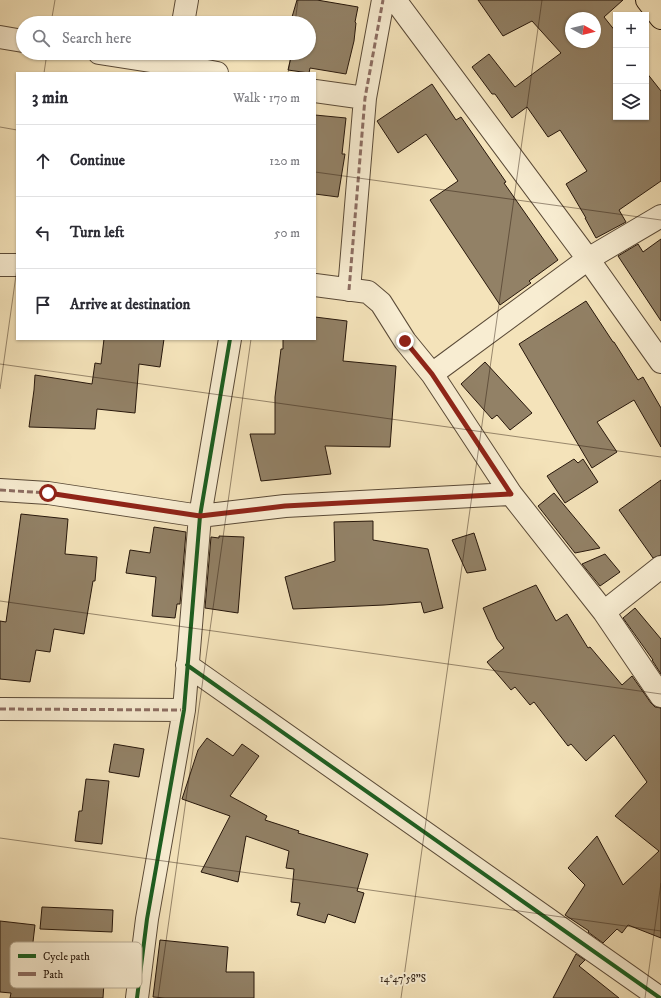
<!DOCTYPE html>
<meta charset="utf-8">
<style>
:root{--surface:#fff;--page:#f2f2f3;--text:#2b2b33;--muted:#7c7c81;--line:#e1e1e2}
body{margin:0;font-family:"IM FELL DW Pica",serif;background:var(--page);color:var(--text)}
.controls{position:absolute;right:12px;top:12px;display:grid;overflow:hidden;border-radius:0px;box-shadow:0 1px 3px #0004}
.controls button{width:36px;height:36px;display:grid;place-items:center;padding:0;border:0;border-bottom:1px solid var(--line);background:var(--surface);color:var(--text);font:20px sans-serif}
.compass{position:absolute;left:565px;top:12px;width:36px;height:36px;border-radius:50%;background:var(--surface);box-shadow:0 1px 3px #0004;rotate:98deg}
.stop{position:absolute;width:12px;height:12px;margin:-9px;border:3px solid #8f2418;border-radius:50%;background:#fff}
.stop.end{background:#8f2418;border-color:#fff;box-shadow:0 1px 4px #0008}
.list{margin:0;padding:0;list-style:none}
h2{display:flex;justify-content:space-between;align-items:center;height:52px;margin:0;padding:0 16px;font-size:17px}
h2 small{font-size:13px;font-weight:400;color:var(--muted)}
.list li{display:grid;grid-template-columns:26px 1fr auto;gap:12px;align-items:center;box-sizing:border-box;height:72px;padding:0 16px;border-top:1px solid var(--line)}
.list b{display:block;font-size:15px;white-space:nowrap}
.list em{font-size:13px;font-style:normal;color:var(--muted)}
.icon{flex:none;width:22px;height:22px;fill:none;stroke:currentColor;stroke-width:2;stroke-linecap:round;stroke-linejoin:round}
.map{position:relative;flex:none;width:661px;height:998px;overflow:hidden}
.search{position:absolute;background:var(--surface);box-shadow:0 1px 3px #0004;left:16px;top:16px;width:300px;height:44px;display:flex;align-items:center;gap:10px;box-sizing:border-box;padding:0 14px;border-radius:22px;color:var(--muted);font-size:15px}
.panel{position:absolute;background:var(--surface);box-shadow:0 1px 3px #0004;left:16px;top:72px;width:300px;height:268px;border-radius:0px}
.map>svg:first-child{display:block}
.building{fill:#928166;stroke:#27170b;fill-rule:evenodd}
.lines{fill:none;stroke-linecap:round;stroke-linejoin:round}
.minor-casing{stroke:#5a4a37;stroke-width:24}
.primary-casing{stroke:#27170b;stroke-width:24}
.minor{stroke:#f8edd2;stroke-width:22}
.primary{stroke:#f4e3ba;stroke-width:22}
.quiet{stroke:#8d6e63;stroke-width:3;stroke-dasharray:6 3;stroke-linecap:butt}
.cycleway-casing{stroke:#f8edd2;stroke-width:6}
.cycleway{stroke:#1b5e20;stroke-width:4}
.route{stroke:#8f2418;stroke-width:5}
.ticks{fill:none;stroke:#27170b;stroke-width:1;stroke-opacity:0.45}
.key{fill:#f8edd2;stroke:#b9ad96;stroke-width:1}
.key-label{font-size:11px;fill:#27170b}
.ticks-label{font-size:10px;text-anchor:middle;fill:#27170b;stroke:#f8edd2;stroke-width:4;stroke-linejoin:round;paint-order:stroke}
</style>
<div class="map">
<svg width="661" height="998" viewBox="0 0 661 998">
<rect width="100%" height="100%" fill="#f4e3ba"/>
<filter id="stains"><feTurbulence type="fractalNoise" baseFrequency=".005" numOctaves="4"/><feColorMatrix values="0 0 0 0 .2 0 0 0 0 .09 0 0 0 0 .02 0 0 0 .5 -.17"/></filter>
<radialGradient id="worn" r=".72"><stop offset=".6" stop-color="#630" stop-opacity="0"/><stop offset="1" stop-color="#630" stop-opacity=".3"/></radialGradient>
<!-- building -->
<path class="building" d="M 297,0 L 317,0 L 358,7 L 355,22 L 356,23 L 354,41 L 346,74 L 310,68 L 309,73 L 288,70 L 292,53 L 309,53 L 309,23 L 298,23 L 299,19 L 292,17 Z
M 478,0 L 623,0 L 604,17 L 616,32 L 616,117 L 646,117 L 646,72 L 661,91 L 661,181 L 619,210 L 626,222 L 596,238 L 585,218 L 586,218 L 566,184 L 587,171 L 560,130 L 548,137 L 527,107 L 512,118 L 495,94 L 492,94 L 472,67 L 489,54 L 515,87 L 561,53 L 532,21 L 503,36 ZM 571,18 L 595,18 L 595,42 L 571,42 Z
M 432,84 L 456,120 L 461,117 L 506,182 L 504,183 L 558,260 L 529,281 L 531,283 L 500,305 L 430,200 L 458,181 L 426,134 L 398,153 L 377,121 Z
M 315,115 L 346,118 L 342,154 L 345,154 L 338,197 L 315,194 Z
M 661,239 L 661,321 L 618,256 L 638,244 L 643,252 Z
M 586,301 L 613,342 L 614,342 L 638,380 L 643,377 L 661,408 L 661,447 L 634,400 L 597,422 L 617,452 L 592,468 L 519,344 Z
M 315,317 L 347,321 L 343,361 L 396,366 L 390,447 L 325,446 L 331,474 L 261,481 L 250,434 L 275,434 L 275,397 L 281,349 L 283,349 L 283,339 L 315,339 Z
M 104,339 L 164,339 L 160,367 L 139,364 L 135,413 L 97,409 L 95,429 L 29,427 L 34,390 L 35,375 L 92,384 L 95,363 L 101,364 Z
M 485,362 L 532,413 L 510,430 L 497,415 L 492,419 L 461,384 Z
M 574,459 L 578,463 L 583,459 L 598,482 L 565,503 L 547,476 Z
M 661,480 L 661,555 L 653,558 L 619,510 Z
M 554,493 L 600,548 L 575,553 L 538,506 Z
M 21,514 L 68,519 L 65,554 L 97,557 L 95,581 L 93,581 L 84,634 L 54,629 L 50,652 L 36,650 L 30,682 L 0,679 L 0,621 L 6,622 Z
M 373,521 L 373,540 L 428,549 L 443,608 L 424,613 L 421,602 L 384,605 L 293,609 L 285,577 L 335,561 L 334,522 Z
M 154,527 L 186,532 L 180,604 L 177,604 L 175,618 L 152,616 L 156,577 L 126,573 L 130,550 L 150,553 Z
M 474,533 L 486,570 L 467,573 L 452,540 Z
M 219,536 L 244,537 L 238,613 L 205,608 L 211,537 L 219,538 Z
M 605,554 L 620,572 L 600,586 L 582,564 Z
M 536,585 L 556,621 L 567,614 L 588,648 L 590,647 L 622,685 L 632,676 L 651,703 L 655,707 L 661,708 L 661,938 L 628,925 L 622,933 L 617,929 L 603,943 L 588,932 L 589,931 L 565,915 L 585,885 L 568,868 L 597,836 L 623,885 L 659,851 L 615,816 L 647,782 L 614,735 L 586,761 L 571,744 L 568,746 L 534,702 L 530,705 L 515,687 L 511,690 L 487,662 L 504,648 L 497,639 L 483,608 Z
M 635,608 L 661,639 L 661,674 L 652,660 L 653,660 L 623,618 Z
M 207,738 L 233,756 L 242,744 L 259,756 L 230,796 L 267,816 L 265,820 L 299,831 L 298,833 L 368,854 L 357,891 L 364,893 L 355,923 L 328,914 L 325,923 L 297,915 L 300,903 L 291,902 L 294,869 L 286,868 L 289,851 L 246,836 L 238,882 L 201,872 L 230,816 L 182,799 L 198,750 Z
M 114,744 L 144,749 L 139,777 L 109,772 Z
M 86,779 L 109,781 L 102,844 L 75,841 L 79,811 L 82,811 Z
M 42,907 L 113,910 L 112,932 L 40,929 Z
M 0,921 L 35,925 L 29,976 L 104,983 L 103,998 L 10,998 L 11,993 L 0,992 Z
M 160,940 L 228,947 L 226,972 L 254,972 L 254,998 L 165,998 L 153,997 Z
M 576,954 L 585,960 L 579,966 L 619,998 L 553,998 Z"/>
<g class="lines">
<!-- minor casing -->
<g class="minor-casing">
<path id="minor" d="M 395,0 L 588,259 L 661,362
M 183,23 L 187,0
M 0,37 L 23,41
M 99,53 L 176,65 L 217,73
M 315,91 L 365,98
M 0,265 L 17,265
M 315,285 L 368,292 L 381,303 L 405,341 L 432,374 L 511,494 L 604,612 L 661,696
M 349,290 L 365,98 L 383,0
M 432,374 L 588,259 L 661,216
M 0,490 L 48,493 L 200,516 L 285,506 L 511,494
M 604,612 L 661,567
M 187,665 L 660,998
M 0,709 L 184,710
M 137,998 L 147,919 L 184,710 L 200,516 L 230,339"/>
</g>
<!-- primary casing -->
<g class="primary-casing">
<path id="primary" d="M 647,0 L 661,18"/>
</g>
<!-- minor -->
<use href="#minor" class="minor"/>
<!-- primary -->
<use href="#primary" class="primary"/>
<!-- quiet -->
<path class="quiet" d="M 349,290 L 365,98 L 383,0
M 0,490 L 48,493 L 200,516 L 285,506 L 511,494
M 0,709 L 184,710"/>
<!-- cycleway casing -->
<g class="cycleway-casing">
<path id="cycleway" d="M 187,665 L 660,998
M 137,998 L 147,919 L 184,710 L 200,516 L 230,339"/>
</g>
<!-- cycleway -->
<use href="#cycleway" class="cycleway"/>
</g>
<g class="lines">
<!-- route -->
<path class="route" d="M 48,493 L 200,516 L 285,506 L 511,494 L 432,374 L 405,341"/>
</g>
<!-- ticks -->
<path class="ticks" d="M 51,23 L 55,0M 295,23 L 298,0M 44,73 L 47,53M 288,73 L 291,53M 0,127 L 17,130M 315,172 L 661,220M 0,364 L 661,457M 0,389 L 17,268M 0,601 L 661,694M 0,838 L 661,931M 158,998 L 251,339M 401,998 L 542,0M 645,998 L 661,883"/>
<!-- legend -->
<rect x="10" y="942" width="132" height="46" rx="6" class="key"/>
<rect x="18" y="954" width="18" height="4" fill="#1b5e20"/>
<rect x="18" y="972" width="18" height="4" fill="#8d6e63"/>
<g class="key-label">
<text x="43" y="960">Cycle path</text>
<text x="43" y="978">Path</text>
</g>
<g class="ticks-label">
<text x="403" y="982">14°47'58"S</text>
</g>
<rect width="100%" height="100%" filter="url(#stains)"/>
<rect width="100%" height="100%" fill="url(#worn)"/>
</svg>
<div class="controls">
<button>+</button>
<button>−</button>
<button><svg class="icon" aria-label="layers" viewBox="0 0 24 24"><path d="M12 4l9 5-9 5-9-5zM3 14l9 5 9-5"/></svg></button>
</div>
<svg class="compass" viewBox="-18 -18 36 36"><path d="M0-13l5 13h-10z" fill="#e53935"/><path d="M0 13l5-13h-10z" fill="#7c7c81"/></svg>
<div class="stop" style="left:48px;top:493px"></div>
<div class="stop end" style="left:405px;top:341px"></div>
<div class="search"><svg class="icon" aria-label="search" viewBox="0 0 24 24"><circle cx="10" cy="10" r="6"/><path d="M15 15l6 6"/></svg>Search here</div>
<section class="panel">
<h2>3 min<small>Walk · 170 m</small></h2>
<ul class="list">
<li><svg class="icon" aria-label="ahead" viewBox="0 0 24 24"><path d="M12 20V5M6 11l6-6 6 6"/></svg><div><b>Continue</b></div><em>120 m</em></li>
<li><svg class="icon" aria-label="left" viewBox="0 0 24 24"><path d="M17 20v-9H6M10 6l-5 5 5 5"/></svg><div><b>Turn left</b></div><em>50 m</em></li>
<li><svg class="icon" aria-label="arrive" viewBox="0 0 24 24"><path d="M6 21V4h12l-3 4 3 4H6"/></svg><div><b>Arrive at destination</b></div></li>
</ul>
</section>
</div>
